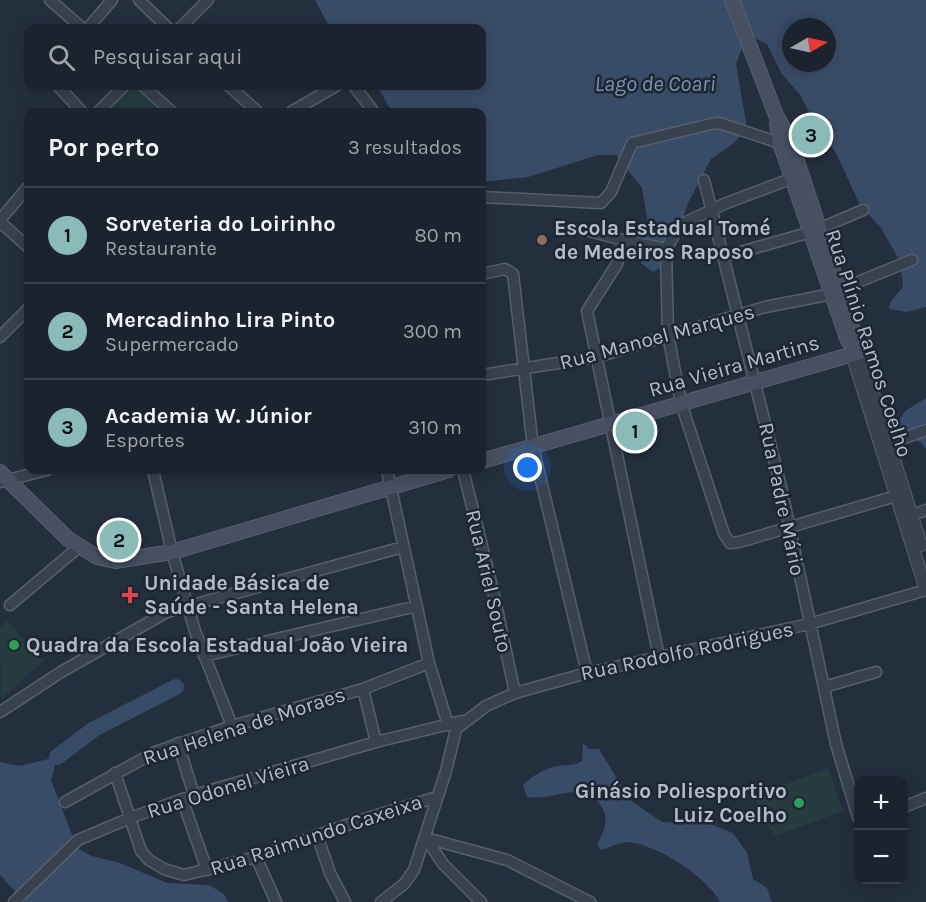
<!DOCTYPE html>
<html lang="pt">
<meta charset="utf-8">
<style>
:root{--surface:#1b232e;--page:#282f3a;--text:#f1f3f6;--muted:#a0a4aa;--line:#39404a;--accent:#8bbbb9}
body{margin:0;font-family:Karla,sans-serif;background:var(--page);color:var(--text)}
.controls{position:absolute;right:18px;bottom:18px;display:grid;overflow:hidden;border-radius:12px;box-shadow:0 3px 15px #0003}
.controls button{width:54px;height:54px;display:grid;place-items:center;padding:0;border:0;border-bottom:2px solid var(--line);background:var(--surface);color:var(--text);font:30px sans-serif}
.compass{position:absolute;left:782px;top:18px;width:54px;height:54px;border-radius:50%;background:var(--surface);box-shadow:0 3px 15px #0003;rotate:81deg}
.you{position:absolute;left:528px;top:468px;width:21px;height:21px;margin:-15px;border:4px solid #fff;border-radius:50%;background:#1a73e8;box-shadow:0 0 0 9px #1a73e833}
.badge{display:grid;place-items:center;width:39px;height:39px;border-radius:50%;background:var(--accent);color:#111;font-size:20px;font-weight:700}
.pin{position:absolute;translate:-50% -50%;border:3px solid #fff;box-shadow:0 2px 6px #0006}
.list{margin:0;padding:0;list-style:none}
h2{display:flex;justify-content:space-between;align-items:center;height:78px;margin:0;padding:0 24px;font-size:26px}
h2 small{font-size:20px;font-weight:400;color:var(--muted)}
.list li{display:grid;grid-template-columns:39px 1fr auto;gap:18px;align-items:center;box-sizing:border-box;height:96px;padding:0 24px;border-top:2px solid var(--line)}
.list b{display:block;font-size:22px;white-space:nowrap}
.list p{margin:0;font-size:20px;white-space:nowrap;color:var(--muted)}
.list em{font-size:20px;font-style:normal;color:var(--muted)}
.icon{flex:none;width:33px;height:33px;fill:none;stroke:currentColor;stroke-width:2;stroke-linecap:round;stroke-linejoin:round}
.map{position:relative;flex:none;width:926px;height:902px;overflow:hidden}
.search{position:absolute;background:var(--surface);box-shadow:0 3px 15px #0003;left:24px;top:24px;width:462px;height:66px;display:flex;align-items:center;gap:15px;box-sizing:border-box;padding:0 21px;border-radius:12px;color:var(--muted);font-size:22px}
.panel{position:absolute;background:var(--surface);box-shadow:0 3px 15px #0003;left:24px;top:108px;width:462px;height:366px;border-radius:12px}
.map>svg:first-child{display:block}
.green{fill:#263c3f}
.water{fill:#394c67;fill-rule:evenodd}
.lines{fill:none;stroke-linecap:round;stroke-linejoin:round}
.river{stroke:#394c67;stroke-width:16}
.minor-casing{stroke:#565f6c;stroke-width:13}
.tertiary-casing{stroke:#565f6c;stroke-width:14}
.secondary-casing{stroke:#565f6c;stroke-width:16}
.minor{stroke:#38414e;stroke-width:10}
.tertiary{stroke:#38414e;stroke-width:12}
.secondary{stroke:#465061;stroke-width:14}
.education-dot{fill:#8d6e63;stroke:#1d2633;stroke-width:2}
.health-dot{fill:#e0444e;stroke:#1d2633;stroke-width:2}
.leisure-dot{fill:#2e9e5b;stroke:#1d2633;stroke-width:2}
.labels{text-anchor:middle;stroke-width:5;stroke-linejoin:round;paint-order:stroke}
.poi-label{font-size:21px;font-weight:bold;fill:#b4bcc9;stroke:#1d2633;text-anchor:start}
.street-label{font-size:21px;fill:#b4bcc9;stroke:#1d2633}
.water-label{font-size:22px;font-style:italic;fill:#7c92b1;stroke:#1d2633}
</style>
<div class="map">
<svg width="926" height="902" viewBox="0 0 926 902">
<rect width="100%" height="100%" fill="#242f3e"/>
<!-- green -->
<path class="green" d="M 130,86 L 139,86 L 167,112 L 103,112 Z
M 7,621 L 43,661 L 1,699 L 0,628 Z
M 828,768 L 843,811 L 775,836 L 762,818 L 755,796 Z"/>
<!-- water -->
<path class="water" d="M 315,0 L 926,0 L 926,307 L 907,312 L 889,309 L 891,301 L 903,287 L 900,261 L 881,228 L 860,205 L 836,153 L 819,130 L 800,95 L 782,74 L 767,44 L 755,38 L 743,45 L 736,64 L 747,128 L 734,143 L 711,159 L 688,203 L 668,264 L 653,272 L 641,263 L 641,246 L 649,230 L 642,188 L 616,155 L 598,155 L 528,177 L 482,182 L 482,112 L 392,112 L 377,86 L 482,86 L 482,28 L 330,28 ZM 791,27 L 827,27 L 827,63 L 791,63 Z
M 926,398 L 926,449 L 921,442 L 899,437 L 894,429 L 905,411 Z
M 583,743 L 589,749 L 599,749 L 630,800 L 662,822 L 710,824 L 733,833 L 747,853 L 753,879 L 767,888 L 772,902 L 720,902 C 706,876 658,845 628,842 C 620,842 609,848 601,850 L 597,845 C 604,831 610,820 601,806 C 584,778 551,802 527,797 L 523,785 C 531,777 542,770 553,767 C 563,764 573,767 582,761 Z
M 57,757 L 51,780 L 77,848 L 92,856 L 120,863 L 167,883 L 209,885 L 224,894 L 228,902 L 25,902 L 0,875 L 0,762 L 19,766 Z"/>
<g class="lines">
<!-- river -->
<path class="river" d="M 57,757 L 94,729 L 176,687"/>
<!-- minor casing -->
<g class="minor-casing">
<path id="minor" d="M 50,0 L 82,28
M 139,0 L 168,28
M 88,28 L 112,0
M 180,28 L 208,0
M 58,86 L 82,112
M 143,86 L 172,112
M 229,86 L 258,112
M 354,86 L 374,112
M 98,112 L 124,86
M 291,112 L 336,86
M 793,178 L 724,204 L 680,225 L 666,249 L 668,335 L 681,403 L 724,534 L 730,543 L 739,542 L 896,496
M 704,180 L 781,487 L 836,744 L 858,817
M 482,197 L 601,203 L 611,192 L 632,143 L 711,124 L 719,123 L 780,143 L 785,142
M 0,220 L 28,187
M 0,222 L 28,247
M 821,228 L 863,210
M 589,231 L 623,240
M 723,257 L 811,232
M 482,274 L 505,269 L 513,274 L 533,447 L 587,673
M 841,289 L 912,260
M 0,337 L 28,309
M 482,375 L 597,357 L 765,307 L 832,294
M 889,444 L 926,430
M 153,470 L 172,552 L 195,631 L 232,726
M 387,470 L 429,663 L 448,725
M 463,470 L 492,586 L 515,693
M 0,482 L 47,470
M 912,515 L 926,510
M 10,605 L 79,547
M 204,656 L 417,606
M 659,657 L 587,311 L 617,264 L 623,240 L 666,249
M 824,687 L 876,672
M 363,689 L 376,742
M 0,712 L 61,672 L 167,612 L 403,547
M 178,743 L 194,795
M 115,773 L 141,851 L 149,860 L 164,869 L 184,875 L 256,857 L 361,820 L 437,797
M 182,799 L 207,870
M 65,802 L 155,752 L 232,726 L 363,689 L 429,663
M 904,807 L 926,798
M 317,835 L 330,873 L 345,902
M 426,838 L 507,860 L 590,902
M 426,838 L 443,864 L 481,902
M 256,857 L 276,902
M 14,902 L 78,840 L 130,818 L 194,795 L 376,742 L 462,721
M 381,902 L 404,884 L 414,870 L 446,771 L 456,729 L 486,706 L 515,693 L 587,673 L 809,624 L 926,590"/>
</g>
<!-- tertiary casing -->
<g class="tertiary-casing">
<path id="tertiary" d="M 860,352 L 921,545
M 852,354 L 926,590"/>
</g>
<!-- secondary casing -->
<g class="secondary-casing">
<path id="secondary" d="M 777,123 L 780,143 L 848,341
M 482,461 L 860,352 L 790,140 L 776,115 L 732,0
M 0,472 L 68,539 L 97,557 L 115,561 L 172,552 L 449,470"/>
</g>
<!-- minor -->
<use href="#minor" class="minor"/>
<!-- tertiary -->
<use href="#tertiary" class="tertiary"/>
<!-- secondary -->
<use href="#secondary" class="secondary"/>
</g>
<!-- markers -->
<circle class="education-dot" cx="542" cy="240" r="6"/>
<path class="health-dot" d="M127 586h6v6h6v6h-6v6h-6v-6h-6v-6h6z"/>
<g class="leisure-dot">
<circle cx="14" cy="645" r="6"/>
<circle cx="799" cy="803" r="6"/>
</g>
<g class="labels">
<!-- poi labels -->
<g class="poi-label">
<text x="554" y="235">Escola Estadual Tomé<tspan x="554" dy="24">de Medeiros Raposo</tspan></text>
<text x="144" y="590">Unidade Básica de<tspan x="144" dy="24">Saúde - Santa Helena</tspan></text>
<text x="26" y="652">Quadra da Escola Estadual João Vieira</text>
<text x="787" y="798" text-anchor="end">Ginásio Poliesportivo<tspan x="787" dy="24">Luiz Coelho</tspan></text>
</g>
<!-- street labels -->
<g class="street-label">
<text transform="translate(657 337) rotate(-15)" y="7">Rua Manoel Marques</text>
<text transform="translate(869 343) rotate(72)" y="7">Rua Plínio Ramos Coelho</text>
<text transform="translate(734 366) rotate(-16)" y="7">Rua Vieira Martins</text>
<text transform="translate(782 499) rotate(78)" y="7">Rua Padre Mário</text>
<text transform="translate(489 581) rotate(77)" y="7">Rua Ariel Souto</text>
<text transform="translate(687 651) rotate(-12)" y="7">Rua Rodolfo Rodrigues</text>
<text transform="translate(244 726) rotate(-18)" y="7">Rua Helena de Moraes</text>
<text transform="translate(228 787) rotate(-17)" y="7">Rua Odonel Vieira</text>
<text transform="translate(316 835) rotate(-18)" y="7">Rua Raimundo Caxeixa</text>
</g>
<!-- water labels -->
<g class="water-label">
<text x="655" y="91">Lago de Coari</text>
</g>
</g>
</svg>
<div class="controls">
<button>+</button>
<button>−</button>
</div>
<svg class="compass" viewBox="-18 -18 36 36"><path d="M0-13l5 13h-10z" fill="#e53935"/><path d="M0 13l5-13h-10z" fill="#a0a4aa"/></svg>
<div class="you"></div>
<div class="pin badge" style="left:635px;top:431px">1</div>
<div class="pin badge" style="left:119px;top:540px">2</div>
<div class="pin badge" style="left:811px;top:135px">3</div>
<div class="search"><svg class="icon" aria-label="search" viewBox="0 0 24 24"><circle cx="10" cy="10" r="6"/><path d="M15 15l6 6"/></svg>Pesquisar aqui</div>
<section class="panel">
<h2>Por perto<small>3 resultados</small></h2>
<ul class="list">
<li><span class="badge">1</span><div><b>Sorveteria do Loirinho</b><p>Restaurante</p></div><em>80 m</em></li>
<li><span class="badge">2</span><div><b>Mercadinho Lira Pinto</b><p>Supermercado</p></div><em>300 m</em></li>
<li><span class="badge">3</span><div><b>Academia W. Júnior</b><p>Esportes</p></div><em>310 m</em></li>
</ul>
</section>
</div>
